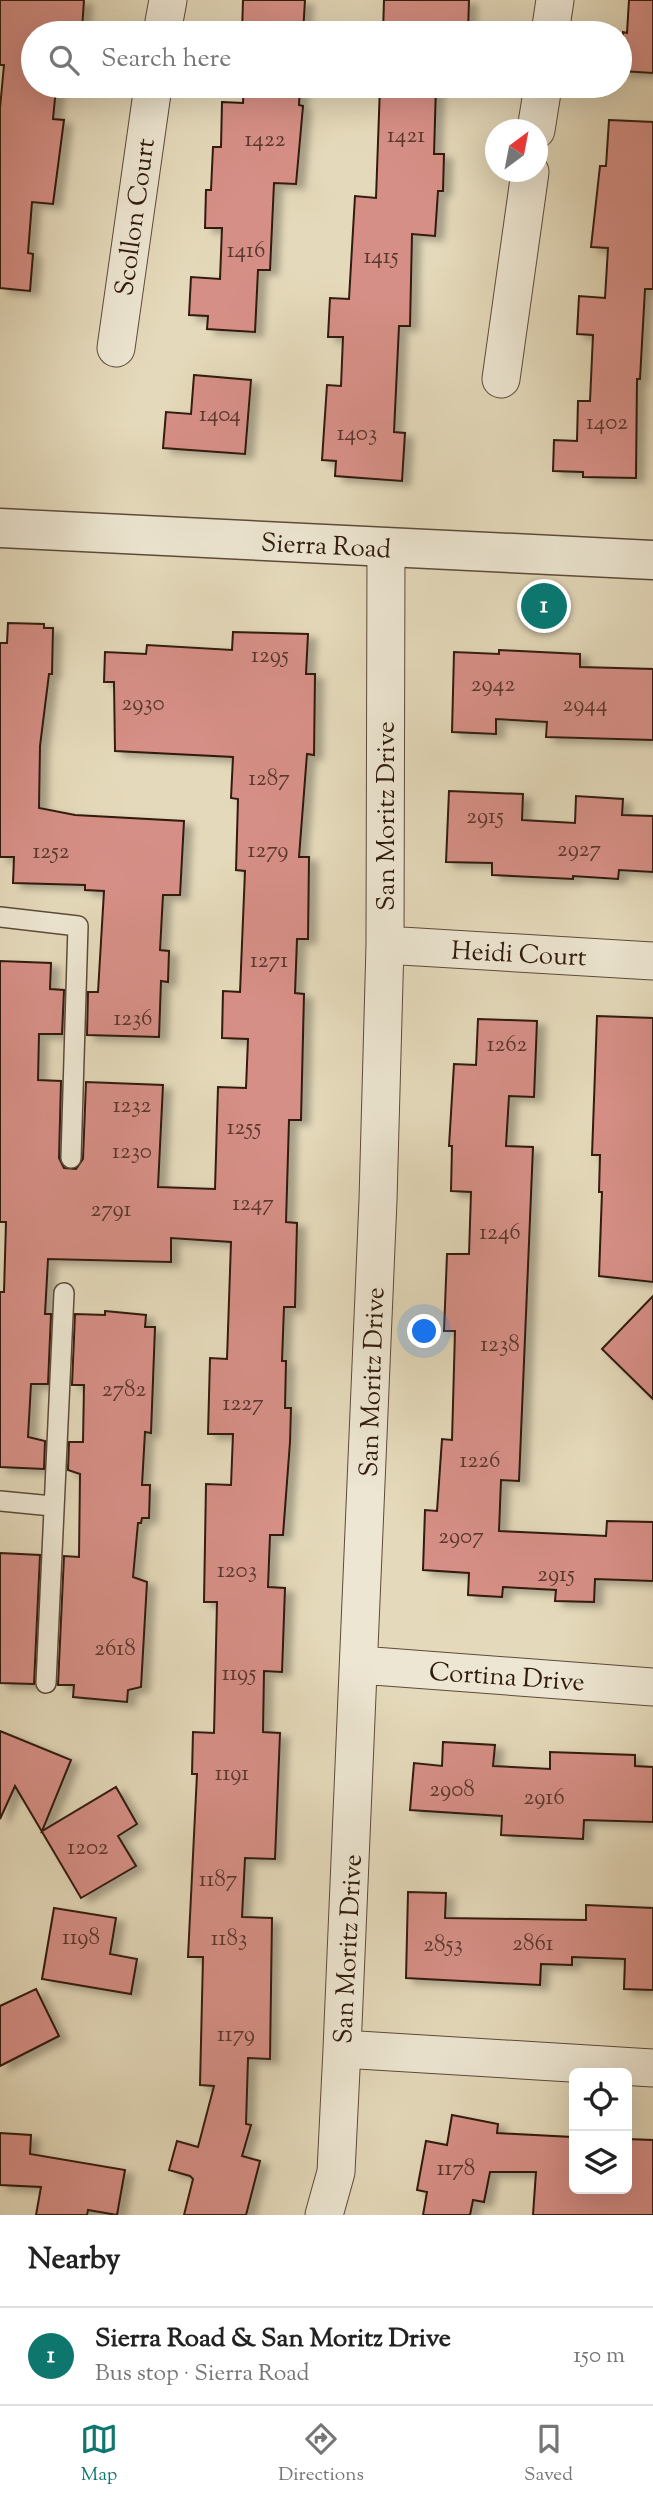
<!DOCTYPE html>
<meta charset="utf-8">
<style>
:root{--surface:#fff;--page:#f6f6f6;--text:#222;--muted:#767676;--line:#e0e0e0;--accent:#0f766e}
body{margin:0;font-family:"Sorts Mill Goudy",serif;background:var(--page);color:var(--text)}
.controls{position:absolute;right:21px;bottom:21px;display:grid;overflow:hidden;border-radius:10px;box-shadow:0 7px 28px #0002}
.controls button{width:63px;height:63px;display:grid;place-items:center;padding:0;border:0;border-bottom:2px solid var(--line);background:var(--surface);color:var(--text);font:35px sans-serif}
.compass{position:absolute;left:485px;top:119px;width:63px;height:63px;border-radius:50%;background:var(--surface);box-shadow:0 7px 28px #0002;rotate:32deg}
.you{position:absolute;left:425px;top:1332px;width:24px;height:24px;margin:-18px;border:5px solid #fff;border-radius:50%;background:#1a73e8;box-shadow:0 0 0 10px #1a73e833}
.badge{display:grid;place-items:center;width:46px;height:46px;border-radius:50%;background:var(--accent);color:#fff;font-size:23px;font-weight:700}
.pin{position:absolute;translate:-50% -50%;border:4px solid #fff;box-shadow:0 2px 7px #0006}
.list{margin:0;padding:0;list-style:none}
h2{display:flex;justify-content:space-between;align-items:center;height:91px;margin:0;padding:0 28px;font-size:30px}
h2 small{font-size:23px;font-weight:400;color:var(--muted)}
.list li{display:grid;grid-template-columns:46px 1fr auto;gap:21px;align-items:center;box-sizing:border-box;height:98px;padding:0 28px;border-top:2px solid var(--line)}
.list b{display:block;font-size:26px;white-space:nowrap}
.list p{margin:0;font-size:23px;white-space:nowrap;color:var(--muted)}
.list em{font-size:23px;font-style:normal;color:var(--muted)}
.icon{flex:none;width:38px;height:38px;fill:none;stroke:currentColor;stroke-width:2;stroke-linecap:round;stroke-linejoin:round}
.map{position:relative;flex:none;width:653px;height:2215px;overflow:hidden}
.search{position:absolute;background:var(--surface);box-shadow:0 7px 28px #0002;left:21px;right:21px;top:21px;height:77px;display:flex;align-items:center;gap:18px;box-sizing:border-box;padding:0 24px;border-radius:38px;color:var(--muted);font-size:26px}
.sheet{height:189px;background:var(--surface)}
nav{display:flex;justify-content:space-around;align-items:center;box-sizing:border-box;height:98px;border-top:2px solid var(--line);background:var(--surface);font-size:19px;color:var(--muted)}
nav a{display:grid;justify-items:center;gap:4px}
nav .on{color:var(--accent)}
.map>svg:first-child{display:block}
.building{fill:#d68f86;stroke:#311a0f;stroke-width:2;filter:url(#shadow)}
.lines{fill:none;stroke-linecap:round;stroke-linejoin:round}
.service-casing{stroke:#5e4a3a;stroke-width:22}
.minor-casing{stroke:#5e4a3a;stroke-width:39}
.tertiary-casing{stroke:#5e4a3a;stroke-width:41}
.service{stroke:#ede6d2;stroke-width:19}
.minor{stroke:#ede6d2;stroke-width:37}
.tertiary{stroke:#ede6d2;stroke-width:38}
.labels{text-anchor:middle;stroke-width:5;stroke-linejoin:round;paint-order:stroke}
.number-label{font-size:23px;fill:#5a372d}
.street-label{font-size:26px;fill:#311a0f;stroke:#ede6d2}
</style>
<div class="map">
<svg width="653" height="2215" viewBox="0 0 653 2215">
<defs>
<filter id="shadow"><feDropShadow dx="8" dy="4.5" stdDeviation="3.5" flood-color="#0004"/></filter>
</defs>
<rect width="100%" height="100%" fill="#e4d9ba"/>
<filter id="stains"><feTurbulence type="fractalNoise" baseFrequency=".00286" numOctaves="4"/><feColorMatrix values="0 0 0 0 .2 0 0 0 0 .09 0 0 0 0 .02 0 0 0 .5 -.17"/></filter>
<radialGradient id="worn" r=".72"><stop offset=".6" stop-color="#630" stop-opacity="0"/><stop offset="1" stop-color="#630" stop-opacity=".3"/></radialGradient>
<!-- building -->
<path class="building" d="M 0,0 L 84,0 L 82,29 L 62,28 L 62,33 L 33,33 L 33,86 L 56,88 L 53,119 L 64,120 L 53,204 L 32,202 L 28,253 L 33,254 L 30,291 L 0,288 L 0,108 L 4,65 L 0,65 Z
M 243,0 L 305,0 L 303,33 L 242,33 Z
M 384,0 L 469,0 L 468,33 L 383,33 Z
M 629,0 L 653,0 L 653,73 L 621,71 L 623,32 L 627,33 Z
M 244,86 L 300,86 L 299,105 L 303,106 L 296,184 L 274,183 L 270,270 L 258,270 L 255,332 L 207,329 L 208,316 L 189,315 L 191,277 L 220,279 L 222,228 L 205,228 L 206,190 L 211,190 L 213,147 L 221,147 L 222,102 L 243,103 Z
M 380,86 L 436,86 L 434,154 L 444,154 L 443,191 L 438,191 L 435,236 L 412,234 L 410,326 L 399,326 L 394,432 L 405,433 L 402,481 L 335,476 L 336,461 L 322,460 L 327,385 L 341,386 L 343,337 L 328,337 L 330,298 L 349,299 L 355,196 L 376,198 Z
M 609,120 L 653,122 L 653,289 L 645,289 L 640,379 L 637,379 L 636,478 L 583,477 L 583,472 L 553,471 L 554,440 L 577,441 L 578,401 L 590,401 L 593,335 L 577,334 L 579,296 L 605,298 L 608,248 L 591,247 L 600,166 L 606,166 Z
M 194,375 L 251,380 L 245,454 L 163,448 L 166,412 L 191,414 Z
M 8,623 L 44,624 L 44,628 L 53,628 L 52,674 L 49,674 L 40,746 L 39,808 L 75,815 L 184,821 L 180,895 L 163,895 L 160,950 L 169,951 L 168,982 L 161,981 L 159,1037 L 87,1035 L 88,992 L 98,992 L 104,891 L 85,890 L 85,885 L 13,883 L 14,857 L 0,857 L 0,643 L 7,643 Z
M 233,632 L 308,634 L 306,674 L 315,674 L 314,755 L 307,754 L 299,857 L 309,857 L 308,939 L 297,939 L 295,993 L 304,994 L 301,1120 L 289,1120 L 286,1222 L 297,1223 L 295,1307 L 284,1307 L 282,1361 L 286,1361 L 285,1408 L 291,1408 L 290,1442 L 283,1535 L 270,1535 L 268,1587 L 285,1588 L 282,1672 L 264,1671 L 263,1732 L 280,1733 L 275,1859 L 245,1858 L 242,1917 L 272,1918 L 270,2059 L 248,2058 L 246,2124 L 251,2125 L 242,2156 L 260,2161 L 246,2215 L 184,2215 L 193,2179 L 190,2176 L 169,2170 L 177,2141 L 198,2147 L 214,2086 L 200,2085 L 203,1957 L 188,1957 L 197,1774 L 192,1774 L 193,1732 L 214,1733 L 217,1602 L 204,1602 L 206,1484 L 231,1485 L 233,1434 L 208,1434 L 210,1358 L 227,1359 L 231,1242 L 171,1238 L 171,1262 L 48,1259 L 45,1314 L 51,1314 L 48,1384 L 31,1384 L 28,1437 L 45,1441 L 44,1469 L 0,1467 L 0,1292 L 4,1292 L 6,1222 L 0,1222 L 0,961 L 51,963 L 50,989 L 64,990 L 62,1034 L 39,1034 L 38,1080 L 61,1081 L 59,1158 L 64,1168 L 76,1169 L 83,1159 L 86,1082 L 163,1085 L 158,1187 L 215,1189 L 218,1087 L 246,1088 L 248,1039 L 222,1038 L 223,991 L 240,992 L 245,871 L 236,870 L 238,799 L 231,798 L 233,757 L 115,751 L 114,682 L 104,682 L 105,652 L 146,654 L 147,645 L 232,650 Z
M 499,650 L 580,654 L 580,667 L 653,669 L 653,740 L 546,737 L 547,722 L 496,719 L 496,734 L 452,732 L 454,652 L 499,654 Z
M 449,791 L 523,794 L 522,820 L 575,823 L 576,796 L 623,799 L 622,815 L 653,816 L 653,872 L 619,870 L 618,879 L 573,876 L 573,879 L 492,875 L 492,863 L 446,862 Z
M 597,1016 L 653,1018 L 653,1282 L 599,1276 L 602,1192 L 599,1192 L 600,1155 L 592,1155 Z
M 478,1019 L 537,1021 L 534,1097 L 509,1096 L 506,1146 L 533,1147 L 519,1481 L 501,1480 L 499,1531 L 606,1536 L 607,1521 L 653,1522 L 653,1581 L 595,1579 L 594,1602 L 555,1601 L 556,1590 L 503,1587 L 502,1597 L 468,1595 L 469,1573 L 423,1570 L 425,1510 L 437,1511 L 442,1439 L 452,1440 L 455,1331 L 444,1331 L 447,1254 L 469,1254 L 471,1192 L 451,1191 L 452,1146 L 449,1146 L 454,1064 L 476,1065 Z
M 653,1296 L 653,1399 L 602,1349 Z
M 105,1311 L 146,1315 L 145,1327 L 155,1327 L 151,1433 L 145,1432 L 142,1485 L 150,1485 L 149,1518 L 142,1518 L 141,1523 L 138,1523 L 133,1577 L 147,1582 L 141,1687 L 128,1690 L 127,1702 L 73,1697 L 74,1685 L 58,1685 L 64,1556 L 79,1557 L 80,1474 L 68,1470 L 69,1442 L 83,1442 L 84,1385 L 72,1385 L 75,1314 L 105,1315 Z
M 0,1553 L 40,1555 L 34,1684 L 0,1683 Z
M 0,1731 L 71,1760 L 42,1831 L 116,1787 L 137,1824 L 118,1836 L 136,1866 L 81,1898 L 15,1786 L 0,1819 Z
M 443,1742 L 495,1745 L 493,1766 L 550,1769 L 550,1752 L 635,1755 L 635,1766 L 653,1767 L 653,1822 L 584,1820 L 583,1839 L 501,1835 L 502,1816 L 410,1810 L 414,1763 L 442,1766 Z
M 408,1892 L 446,1893 L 445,1918 L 586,1920 L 586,1905 L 653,1908 L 653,1990 L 624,1989 L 625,1959 L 572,1957 L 572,1965 L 541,1964 L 540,1985 L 406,1978 Z
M 54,1908 L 116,1918 L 110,1954 L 137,1959 L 131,1994 L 42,1979 Z
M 36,1989 L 59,2036 L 0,2066 L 0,2006 Z
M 452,2115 L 498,2124 L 497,2133 L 572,2137 L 570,2167 L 574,2167 L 574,2189 L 627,2189 L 627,2139 L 653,2140 L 653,2215 L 533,2215 L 536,2172 L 490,2172 L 484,2202 L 473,2200 L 470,2215 L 423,2215 L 427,2192 L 417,2190 L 426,2141 L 447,2145 Z
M 0,2133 L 31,2135 L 30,2154 L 125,2170 L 117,2215 L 88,2210 L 87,2215 L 36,2215 L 41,2187 L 0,2185 Z"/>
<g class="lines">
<!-- service casing -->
<g class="service-casing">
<path id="service" d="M 0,917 L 78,926 L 71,1158
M 0,1501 L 52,1506
M 46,1683 L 64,1293"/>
</g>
<!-- minor casing -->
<g class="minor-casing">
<path id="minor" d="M 162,33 L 168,0
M 550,33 L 555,0
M 536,130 L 543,86
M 116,348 L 153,86
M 501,379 L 530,172
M 385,945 L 653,961
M 360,1665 L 653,1687
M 342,2049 L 653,2068
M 324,2215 L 336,2172 L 342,2049 L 378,1200 L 385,945 L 386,548"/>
</g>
<!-- tertiary casing -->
<g class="tertiary-casing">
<path id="tertiary" d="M 0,528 L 653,560"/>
</g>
<!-- service -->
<use href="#service" class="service"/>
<!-- minor -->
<use href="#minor" class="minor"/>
<!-- tertiary -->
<use href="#tertiary" class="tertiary"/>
</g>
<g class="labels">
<!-- number labels -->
<g class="number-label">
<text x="406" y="142">1421</text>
<text x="265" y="146">1422</text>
<text x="246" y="257">1416</text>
<text x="381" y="263">1415</text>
<text x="220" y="421">1404</text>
<text x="607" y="429">1402</text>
<text x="357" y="440">1403</text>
<text x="270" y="662">1295</text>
<text x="493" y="691">2942</text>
<text x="143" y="710">2930</text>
<text x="585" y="711">2944</text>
<text x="269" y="785">1287</text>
<text x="485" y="823">2915</text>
<text x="579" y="856">2927</text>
<text x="268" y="857">1279</text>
<text x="51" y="858">1252</text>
<text x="269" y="967">1271</text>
<text x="133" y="1025">1236</text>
<text x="507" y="1051">1262</text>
<text x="132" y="1112">1232</text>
<text x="244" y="1134">1255</text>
<text x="132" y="1158">1230</text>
<text x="253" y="1210">1247</text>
<text x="111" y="1216">2791</text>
<text x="500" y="1239">1246</text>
<text x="500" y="1351">1238</text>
<text x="124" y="1396">2782</text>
<text x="243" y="1410">1227</text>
<text x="480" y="1467">1226</text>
<text x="461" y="1543">2907</text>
<text x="237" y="1577">1203</text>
<text x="556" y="1581">2915</text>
<text x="115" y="1655">2618</text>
<text x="239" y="1680">1195</text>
<text x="232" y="1780">1191</text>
<text x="452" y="1796">2908</text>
<text x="544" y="1804">2916</text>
<text x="88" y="1854">1202</text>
<text x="218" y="1886">1187</text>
<text x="81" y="1944">1198</text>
<text x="229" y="1945">1183</text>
<text x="533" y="1950">2861</text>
<text x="443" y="1951">2853</text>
<text x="236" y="2041">1179</text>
<text x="456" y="2175">1178</text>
</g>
<!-- street labels -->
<g class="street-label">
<text transform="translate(134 217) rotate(-82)" y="9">Scollon Court</text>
<text transform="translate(326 545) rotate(3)" y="9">Sierra Road</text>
<text transform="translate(385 816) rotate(-90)" y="9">San Moritz Drive</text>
<text transform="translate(519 953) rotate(3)" y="9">Heidi Court</text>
<text transform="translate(371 1382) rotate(-88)" y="9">San Moritz Drive</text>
<text transform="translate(507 1676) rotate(4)" y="9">Cortina Drive</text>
<text transform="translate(347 1949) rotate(-87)" y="9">San Moritz Drive</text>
</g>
</g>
<rect width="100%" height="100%" filter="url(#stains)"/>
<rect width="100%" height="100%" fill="url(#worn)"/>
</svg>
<div class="controls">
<button><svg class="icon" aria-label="locate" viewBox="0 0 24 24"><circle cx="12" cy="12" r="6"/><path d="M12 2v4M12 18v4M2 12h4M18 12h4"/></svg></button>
<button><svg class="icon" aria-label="layers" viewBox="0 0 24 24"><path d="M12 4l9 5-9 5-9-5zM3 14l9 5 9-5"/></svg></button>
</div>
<svg class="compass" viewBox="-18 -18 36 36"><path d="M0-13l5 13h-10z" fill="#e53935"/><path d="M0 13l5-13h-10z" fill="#767676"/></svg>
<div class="you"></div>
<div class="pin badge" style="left:544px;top:606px">1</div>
<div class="search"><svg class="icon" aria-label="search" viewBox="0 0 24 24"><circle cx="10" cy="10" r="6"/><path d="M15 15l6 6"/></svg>Search here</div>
</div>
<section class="sheet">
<h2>Nearby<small></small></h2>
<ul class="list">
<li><span class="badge">1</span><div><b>Sierra Road &amp; San Moritz Drive</b><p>Bus stop · Sierra Road</p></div><em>150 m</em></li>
</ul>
</section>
<nav>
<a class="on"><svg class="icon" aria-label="map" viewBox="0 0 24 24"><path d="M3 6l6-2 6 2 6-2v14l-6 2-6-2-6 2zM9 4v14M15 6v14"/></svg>Map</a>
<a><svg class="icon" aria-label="directions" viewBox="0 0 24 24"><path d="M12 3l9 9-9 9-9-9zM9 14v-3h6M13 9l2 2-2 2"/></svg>Directions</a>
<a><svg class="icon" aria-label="saved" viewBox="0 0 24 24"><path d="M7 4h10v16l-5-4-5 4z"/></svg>Saved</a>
</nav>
